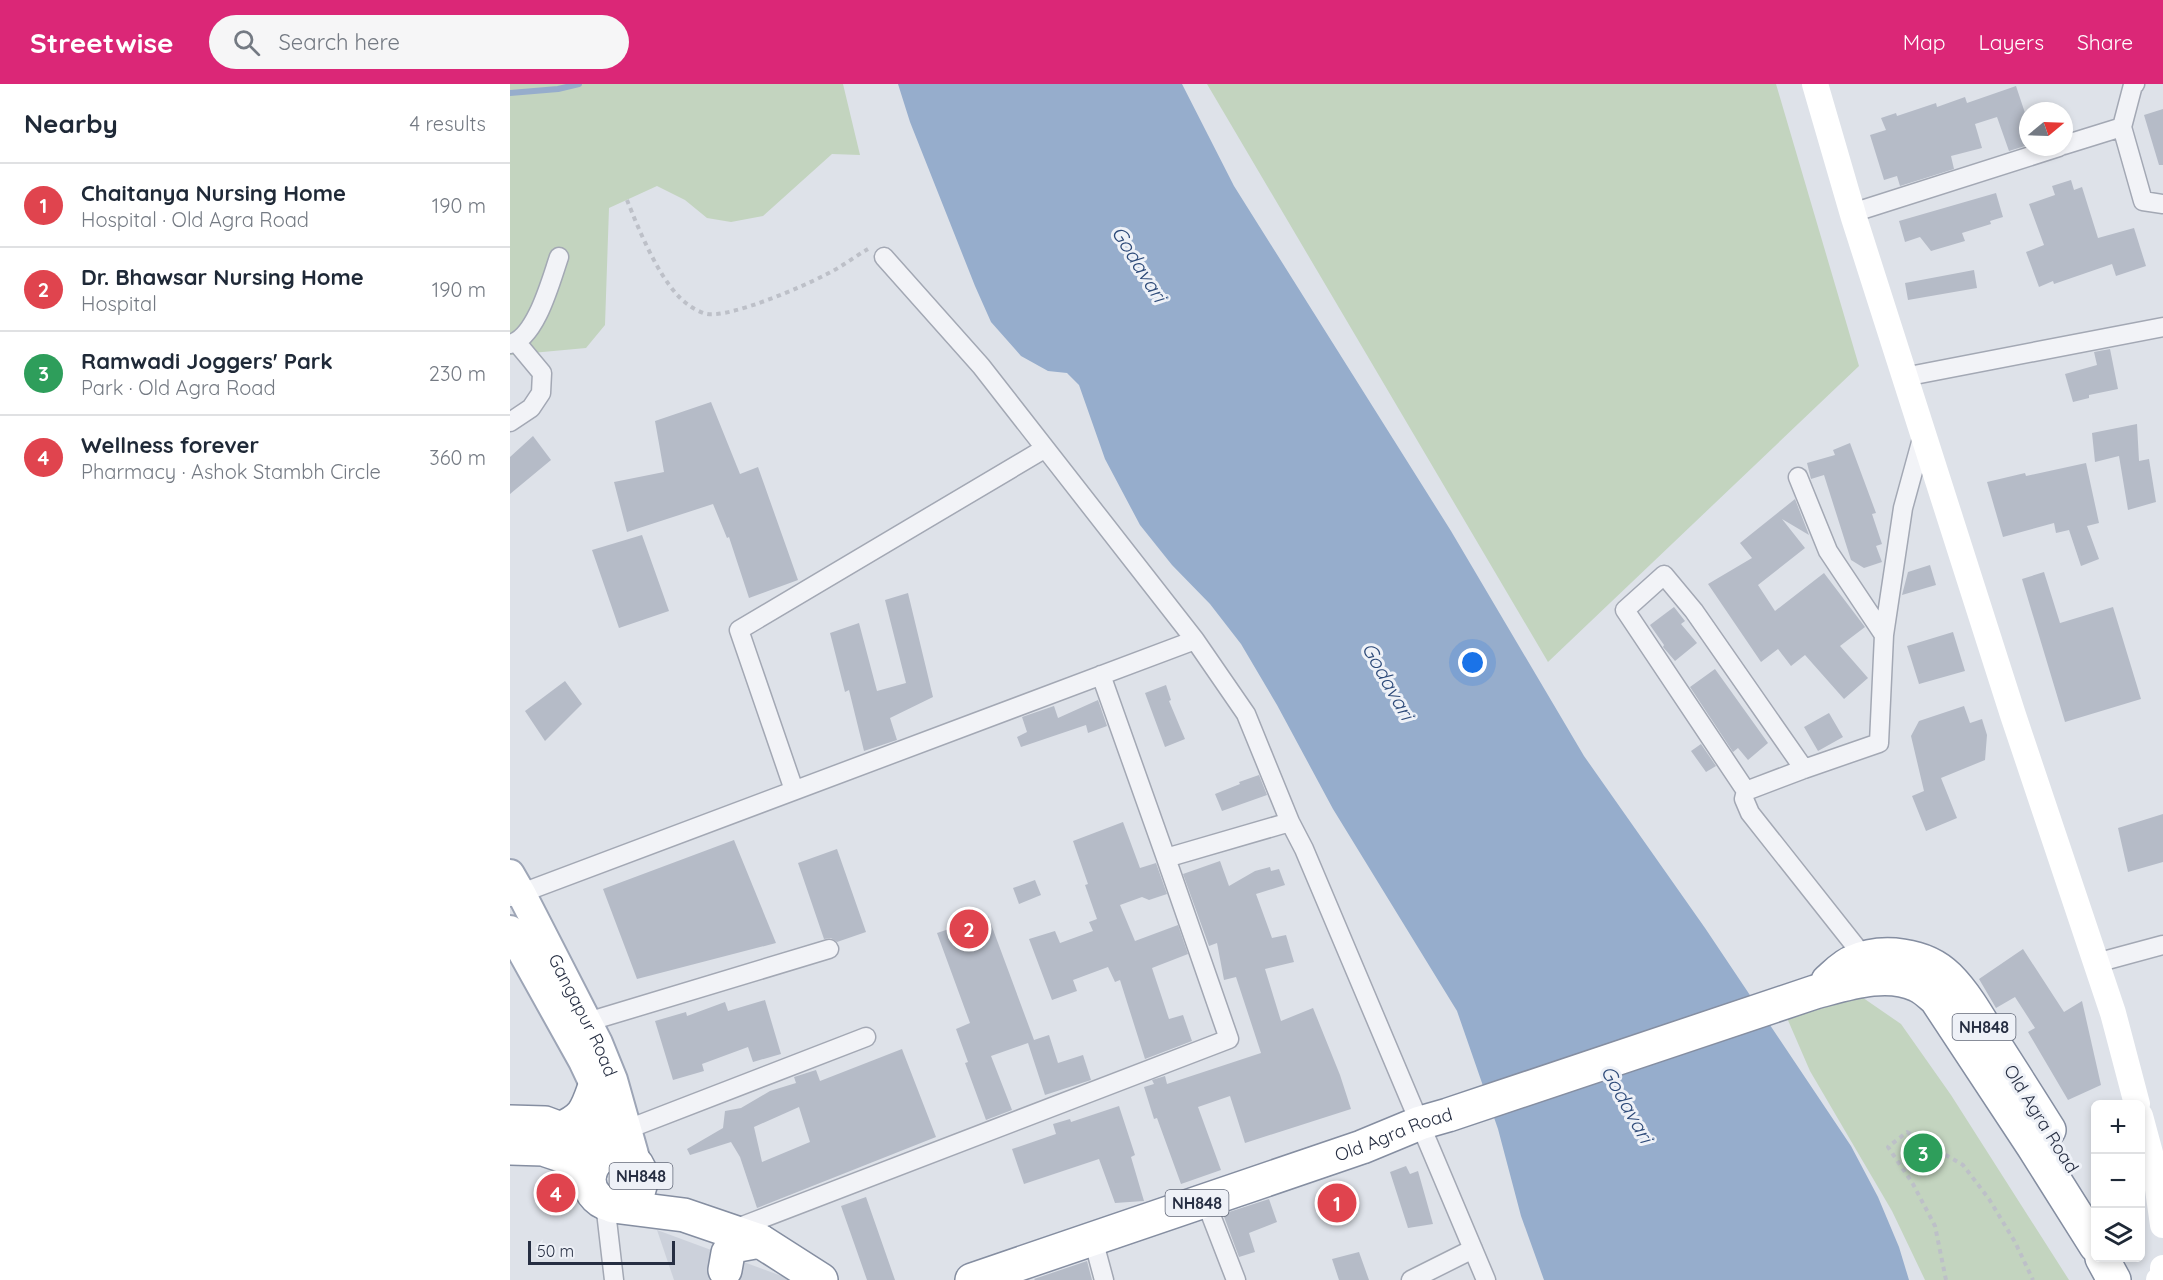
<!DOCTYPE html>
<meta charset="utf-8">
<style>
:root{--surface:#fff;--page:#f6f6f7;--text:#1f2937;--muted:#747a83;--line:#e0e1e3;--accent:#db2777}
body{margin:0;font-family:Quicksand,sans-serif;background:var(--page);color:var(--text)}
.controls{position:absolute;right:18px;bottom:18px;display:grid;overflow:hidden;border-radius:9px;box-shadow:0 3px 9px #0003}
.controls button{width:54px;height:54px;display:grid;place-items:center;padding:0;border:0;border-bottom:2px solid var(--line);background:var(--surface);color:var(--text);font:30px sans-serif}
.compass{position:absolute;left:1509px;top:18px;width:54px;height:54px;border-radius:50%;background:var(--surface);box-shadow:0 3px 9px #0003;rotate:71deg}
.scale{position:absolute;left:18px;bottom:15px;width:147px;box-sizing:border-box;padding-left:6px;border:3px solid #262e42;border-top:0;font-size:16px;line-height:21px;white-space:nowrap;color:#262e42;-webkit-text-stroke:4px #eef1f7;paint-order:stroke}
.you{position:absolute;left:963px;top:579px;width:21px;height:21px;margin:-15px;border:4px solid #fff;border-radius:50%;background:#1a73e8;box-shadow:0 0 0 9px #1a73e833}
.badge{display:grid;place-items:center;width:39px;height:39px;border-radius:50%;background:var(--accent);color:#fff;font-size:20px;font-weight:700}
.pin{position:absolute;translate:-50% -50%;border:3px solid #fff;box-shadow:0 2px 6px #0006}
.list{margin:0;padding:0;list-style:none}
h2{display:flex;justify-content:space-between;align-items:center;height:78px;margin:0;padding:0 24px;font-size:26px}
h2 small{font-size:20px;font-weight:400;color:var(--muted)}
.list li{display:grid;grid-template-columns:39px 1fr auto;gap:18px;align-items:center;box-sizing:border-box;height:84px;padding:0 24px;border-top:2px solid var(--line)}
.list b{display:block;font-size:22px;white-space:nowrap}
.list p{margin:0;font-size:20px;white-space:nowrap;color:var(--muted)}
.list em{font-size:20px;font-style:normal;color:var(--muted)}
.icon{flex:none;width:33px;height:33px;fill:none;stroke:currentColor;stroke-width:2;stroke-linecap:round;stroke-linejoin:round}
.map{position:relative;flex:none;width:1653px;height:1196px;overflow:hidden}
header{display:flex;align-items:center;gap:36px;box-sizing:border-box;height:84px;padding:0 30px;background:var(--accent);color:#fff}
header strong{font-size:28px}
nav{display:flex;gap:33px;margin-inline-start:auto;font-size:21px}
.search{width:420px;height:54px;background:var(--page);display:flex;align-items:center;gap:15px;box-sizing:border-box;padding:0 21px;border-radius:33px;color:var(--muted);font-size:22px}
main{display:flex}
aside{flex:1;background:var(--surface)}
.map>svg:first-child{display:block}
.built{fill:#ccd1db}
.green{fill:#c3d4bf}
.water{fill:#96adcc}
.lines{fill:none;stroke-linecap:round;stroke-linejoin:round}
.stream{stroke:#96adcc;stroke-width:6}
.building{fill:#b5bbc7;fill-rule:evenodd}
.street-casing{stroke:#a3a8b4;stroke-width:21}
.primary-casing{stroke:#9da5b6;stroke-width:32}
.highway-casing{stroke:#858ea1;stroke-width:36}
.path{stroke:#bdc0c8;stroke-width:4;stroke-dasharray:4.5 4.5;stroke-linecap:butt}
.street{stroke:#f2f3f7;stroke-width:18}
.secondary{stroke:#fff;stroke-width:26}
.primary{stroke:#fff;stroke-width:28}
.highway{stroke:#fff;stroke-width:33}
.labels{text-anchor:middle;stroke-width:6;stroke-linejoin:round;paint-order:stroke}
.shield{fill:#eef1f7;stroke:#626878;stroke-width:1.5}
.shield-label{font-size:16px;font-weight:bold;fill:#262e42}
.street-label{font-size:18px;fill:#262e42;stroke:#eef1f7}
.water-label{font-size:20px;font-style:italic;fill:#2d4a79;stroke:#eef1f7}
</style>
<header>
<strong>Streetwise</strong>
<div class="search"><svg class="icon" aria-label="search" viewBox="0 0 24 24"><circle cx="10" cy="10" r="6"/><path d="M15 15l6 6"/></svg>Search here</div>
<nav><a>Map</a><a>Layers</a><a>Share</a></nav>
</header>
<main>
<aside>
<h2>Nearby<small>4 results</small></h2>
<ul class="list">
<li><span class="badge" style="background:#e0444e">1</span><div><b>Chaitanya Nursing Home</b><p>Hospital · Old Agra Road</p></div><em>190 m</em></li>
<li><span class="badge" style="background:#e0444e">2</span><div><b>Dr. Bhawsar Nursing Home</b><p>Hospital</p></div><em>190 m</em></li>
<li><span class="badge" style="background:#2e9e5b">3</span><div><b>Ramwadi Joggers' Park</b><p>Park · Old Agra Road</p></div><em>230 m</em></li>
<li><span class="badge" style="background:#e0444e">4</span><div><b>Wellness forever</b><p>Pharmacy · Ashok Stambh Circle</p></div><em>360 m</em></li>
</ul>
</aside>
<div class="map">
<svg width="1653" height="1196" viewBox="0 0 1653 1196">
<rect width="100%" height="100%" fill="#dee2e9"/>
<!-- built -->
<path class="built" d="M 147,1146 L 277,1194 L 278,1196 L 164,1196 Z"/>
<!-- green -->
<path class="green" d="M 0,0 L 333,0 L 350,71 L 322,70 L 253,132 L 221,138 L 197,134 L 175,116 L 147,102 L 99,124 L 95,241 L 76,264 L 0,271 Z
M 697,0 L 1266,0 L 1349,282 L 1038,578 Z
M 1346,909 L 1391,940 L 1441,1011 L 1559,1196 L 1415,1196 L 1382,1127 L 1300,987 L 1277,934 Z"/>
<!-- water -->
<path class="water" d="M 388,0 L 672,0 L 724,102 L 941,447 L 1074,672 L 1195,844 L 1341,1062 L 1368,1113 L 1389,1163 L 1399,1196 L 1034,1196 L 1011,1132 L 988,1045 L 947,927 L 823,725 L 767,621 L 731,560 L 700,520 L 662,481 L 630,441 L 595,375 L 569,301 L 557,289 L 538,287 L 511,272 L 481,238 L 465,202 L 400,38 Z"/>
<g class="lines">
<!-- stream -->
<path class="stream" d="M 0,9 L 48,5 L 69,0"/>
</g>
<!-- building -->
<path class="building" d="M 1506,2 L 1518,38 L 1518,61 L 1499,67 L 1487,33 L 1465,40 L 1472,64 L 1441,72 L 1444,85 L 1390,102 L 1387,92 L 1374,96 L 1360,51 L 1376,46 L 1371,34 L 1386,29 L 1387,32 L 1426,19 L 1427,23 L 1455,13 L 1457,19 Z
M 1653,25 L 1653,81 L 1649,81 L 1634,31 Z
M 1561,96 L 1564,106 L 1572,103 L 1588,154 L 1624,144 L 1636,182 L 1606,192 L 1602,180 L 1544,200 L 1543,197 L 1529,203 L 1516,168 L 1534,161 L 1519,120 L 1545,111 L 1542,102 Z
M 1486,109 L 1493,133 L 1480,137 L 1481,140 L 1452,149 L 1455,157 L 1421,167 L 1410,153 L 1395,158 L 1389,137 Z
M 1464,186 L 1467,204 L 1398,216 L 1395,199 Z
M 1600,265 L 1608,305 L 1579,311 L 1579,314 L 1563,318 L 1555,290 L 1587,281 L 1584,268 Z
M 201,318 L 230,390 L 248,383 L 288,496 L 239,514 L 219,453 L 217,454 L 203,420 L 117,448 L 104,398 L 154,388 L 145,337 Z
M 1627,340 L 1629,377 L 1639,375 L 1646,418 L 1618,426 L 1609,372 L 1585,378 L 1582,349 Z
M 23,352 L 41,376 L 0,410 L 0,373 Z
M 1340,359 L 1366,429 L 1362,430 L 1372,460 L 1366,462 L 1372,478 L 1354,484 L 1341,476 L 1314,391 L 1301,395 L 1297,379 L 1325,371 L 1323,366 Z
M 1576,379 L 1589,439 L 1577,442 L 1589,475 L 1571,482 L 1559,446 L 1546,449 L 1544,439 L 1493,453 L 1477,398 L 1515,389 L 1516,392 Z
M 1285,415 L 1299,451 L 1272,435 L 1295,464 L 1248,501 L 1265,527 L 1314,489 L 1355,543 L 1330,562 L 1358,594 L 1334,615 L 1295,571 L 1281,582 L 1268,565 L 1251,578 L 1198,500 L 1242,474 L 1230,459 Z
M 132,451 L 159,527 L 109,544 L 82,466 Z
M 1420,481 L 1426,501 L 1392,511 L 1398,488 Z
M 1534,488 L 1550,539 L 1603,523 L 1631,615 L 1555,638 L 1512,495 Z
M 398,509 L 423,613 L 380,634 L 387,656 L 354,667 L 339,606 L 335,608 L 320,549 L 349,539 L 367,607 L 396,599 L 375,516 Z
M 1164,523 L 1175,537 L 1171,540 L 1187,559 L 1165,577 L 1153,563 L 1154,561 L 1140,541 Z
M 1443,548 L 1455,587 L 1409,600 L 1397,562 Z
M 1205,585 L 1258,659 L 1238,676 L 1228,664 L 1223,668 L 1180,603 Z
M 55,597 L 72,620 L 35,657 L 15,627 Z
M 656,601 L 661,616 L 659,617 L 675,655 L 655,663 L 635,609 Z
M 588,616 L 597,642 L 578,649 L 576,641 L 511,663 L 507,653 L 517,648 L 512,633 L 544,622 L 548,634 Z
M 1454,622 L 1460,639 L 1472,635 L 1477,651 L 1475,676 L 1431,694 L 1447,734 L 1416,747 L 1402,712 L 1414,707 L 1401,652 L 1409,637 Z
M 1319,629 L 1333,653 L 1308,667 L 1294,643 Z
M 1191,660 L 1206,682 L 1196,688 L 1181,667 Z
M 749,691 L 757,711 L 712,727 L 705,710 L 730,700 L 729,698 Z
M 1653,730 L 1653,778 L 1618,788 L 1608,744 Z
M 613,738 L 630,784 L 646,779 L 657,810 L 639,816 L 632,813 L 610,821 L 625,857 L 668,841 L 678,870 L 642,884 L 659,935 L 673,931 L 682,957 L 635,975 L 610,896 L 605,898 L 598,883 L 563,896 L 567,907 L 542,916 L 519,855 L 545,847 L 550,859 L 583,847 L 579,838 L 587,835 L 575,801 L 578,800 L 563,757 Z
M 224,756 L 266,859 L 127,895 L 93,805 Z
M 327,765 L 356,848 L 327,858 L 321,854 L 314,855 L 288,779 Z
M 710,777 L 719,802 L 745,787 L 760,783 L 761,787 L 769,785 L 775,801 L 746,810 L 762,854 L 776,851 L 784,878 L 755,885 L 771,937 L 803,924 L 830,991 L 841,1025 L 735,1059 L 720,1012 L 688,1023 L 711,1086 L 671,1100 L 647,1034 L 644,1035 L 634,1003 L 644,1000 L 642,996 L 655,992 L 657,1000 L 751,969 L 726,893 L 714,896 L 707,859 L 699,862 L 673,790 Z
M 525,796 L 531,811 L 509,820 L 503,804 Z
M 462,830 L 465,836 L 478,832 L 524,956 L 539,951 L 548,979 L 573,971 L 581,996 L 535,1011 L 518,959 L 481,972 L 502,1026 L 476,1036 L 455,979 L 458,978 L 446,945 L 460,939 L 427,849 L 439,845 L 437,840 Z
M 1513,865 L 1554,928 L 1572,917 L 1591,1001 L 1558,1016 L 1518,948 L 1525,944 L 1505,913 L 1486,924 L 1469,895 Z
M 255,916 L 271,970 L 243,978 L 238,963 L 192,980 L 194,987 L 163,996 L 145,937 L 176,928 L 177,932 L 215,918 L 218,927 Z
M 392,965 L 426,1053 L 247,1124 L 230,1073 L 221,1058 L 180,1071 L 177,1065 L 213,1044 L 215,1027 L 231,1024 L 260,1007 L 286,999 L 284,993 L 306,986 L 310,997 ZM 289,1023 L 300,1058 L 252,1078 L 244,1043 Z
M 609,1022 L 625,1071 L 621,1073 L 634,1117 L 605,1119 L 589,1075 L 514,1100 L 502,1065 L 546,1050 L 543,1040 L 560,1035 L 561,1038 Z
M 896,1082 L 900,1090 L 908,1087 L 923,1140 L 898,1144 L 880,1088 Z
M 837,1100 L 847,1131 L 819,1139 L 809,1108 Z
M 356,1113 L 385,1196 L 357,1196 L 331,1122 Z
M 759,1115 L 767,1138 L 739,1149 L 745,1168 L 729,1173 L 713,1130 Z
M 849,1168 L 859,1196 L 829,1196 L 822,1175 Z
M 577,1177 L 582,1196 L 525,1196 L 524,1195 Z"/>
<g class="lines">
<!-- street casing -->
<g class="street-casing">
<path id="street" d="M 1625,0 L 1623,1 L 1612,43 L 1633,117 L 1653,120
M 1554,61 L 1612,43
M 1342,129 L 1549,63
M 374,173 L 471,282 L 685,556
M 0,260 C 26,254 41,196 49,173
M 1394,293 L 1653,243
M 0,338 L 21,324 L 31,309 L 32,289 L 7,259
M 1288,393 L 1318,467 L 1374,551
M 591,591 L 656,774 L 780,738
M 284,706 L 229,546 L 534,365
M 1236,707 L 1115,526 L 1154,491 L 1184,527 L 1294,685
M 1,813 L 685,556 L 736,630 L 780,738 L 794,765 L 976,1196
M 1354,873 L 1240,729 L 1234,715 L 1236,707 L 1294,685 L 1369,659 L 1374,551 L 1393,424 L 1413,351
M 1586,879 L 1653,861
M 77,938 L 319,865
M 118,1045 L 356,953
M 695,1116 L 726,1196
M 95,1119 L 104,1196
M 222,1146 L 719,955 L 656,774
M 583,1155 L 594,1196
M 901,1196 L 963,1165"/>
</g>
<!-- primary casing -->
<g class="primary-casing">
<g id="primary">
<path id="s1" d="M 0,790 L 11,809 L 88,959 L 103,996 L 127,1081"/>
<path d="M 0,846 L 73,977 L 82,996 L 98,1070"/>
</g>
</g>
<!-- highway casing -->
<g class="highway-casing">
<g id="highway">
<path d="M 1318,897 C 1325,891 1334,881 1343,878 C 1372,865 1415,870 1438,893 C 1457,912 1471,938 1485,961 C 1503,989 1521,1017 1539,1046"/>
<path d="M 0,1038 L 35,1039 L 67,1051 L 98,1070"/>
<path d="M 50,1045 C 73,1035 76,1028 84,1005"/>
<path d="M 0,1064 L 33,1065 L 57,1073 L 80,1089"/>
<circle cx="105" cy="1095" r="26"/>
<path d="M 103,1122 L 174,1131 L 250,1157 L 311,1196"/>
<path d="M 1592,1174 L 1604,1196"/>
<path d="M 215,1186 L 218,1169 L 223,1162 L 250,1157"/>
<path id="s2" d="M 462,1196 L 852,1063 L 910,1039 L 938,1031 L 1305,908 C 1336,900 1376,886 1407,901 C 1414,904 1420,910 1426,915 L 1523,1062 L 1586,1162"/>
</g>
</g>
<!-- path -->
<path class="path" d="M 117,116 C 129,146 152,204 180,222 C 184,225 192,229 197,230 C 220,234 292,203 315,191 C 330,184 344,173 358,165
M 1436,1196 L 1425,1142 L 1403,1100 L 1378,1063 L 1397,1048 L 1453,1081 L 1479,1115 L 1505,1158 L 1523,1196"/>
<!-- street -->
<use href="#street" class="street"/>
<!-- secondary -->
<path class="secondary" d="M 1305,0 L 1344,134 L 1503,631 L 1603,929 L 1627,1020
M 1630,1032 L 1646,1091 L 1653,1141
M 1649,1196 L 1653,1192 L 1653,1184"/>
<!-- primary -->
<use href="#primary" class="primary"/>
<!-- highway -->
<use href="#highway" class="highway"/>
</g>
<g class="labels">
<!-- shield labels -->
<g class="shield">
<rect x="1442.5" y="930" width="63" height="26" rx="4.5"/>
<rect x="99.5" y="1079" width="63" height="26" rx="4.5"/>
<rect x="655.5" y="1106" width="63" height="26" rx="4.5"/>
</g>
<g class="shield-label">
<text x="1474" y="949">NH848</text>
<text x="131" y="1098">NH848</text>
<text x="687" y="1125">NH848</text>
</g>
<!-- street labels -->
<g class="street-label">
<text dy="6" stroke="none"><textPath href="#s1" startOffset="159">Gangapur Road</textPath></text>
<text transform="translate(1531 1035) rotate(58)" y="6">Old Agra Road</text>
<text dy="6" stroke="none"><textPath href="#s2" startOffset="446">Old Agra Road</textPath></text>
</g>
<!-- water labels -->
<g class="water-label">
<text transform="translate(629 180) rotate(58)" y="7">Godavari</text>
<text transform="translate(878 597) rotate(61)" y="7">Godavari</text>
<text transform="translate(1117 1020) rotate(61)" y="7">Godavari</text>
</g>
</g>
</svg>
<div class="controls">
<button>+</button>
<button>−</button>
<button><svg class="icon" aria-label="layers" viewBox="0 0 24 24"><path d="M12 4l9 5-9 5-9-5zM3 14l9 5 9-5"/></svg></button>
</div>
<svg class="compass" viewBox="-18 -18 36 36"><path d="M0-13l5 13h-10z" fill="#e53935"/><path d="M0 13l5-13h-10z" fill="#747a83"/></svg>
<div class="scale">50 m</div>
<div class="you"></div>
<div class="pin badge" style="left:827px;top:1119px;background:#e0444e">1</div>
<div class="pin badge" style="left:459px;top:845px;background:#e0444e">2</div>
<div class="pin badge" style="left:1413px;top:1069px;background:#2e9e5b">3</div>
<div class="pin badge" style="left:46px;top:1109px;background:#e0444e">4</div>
</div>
</main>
